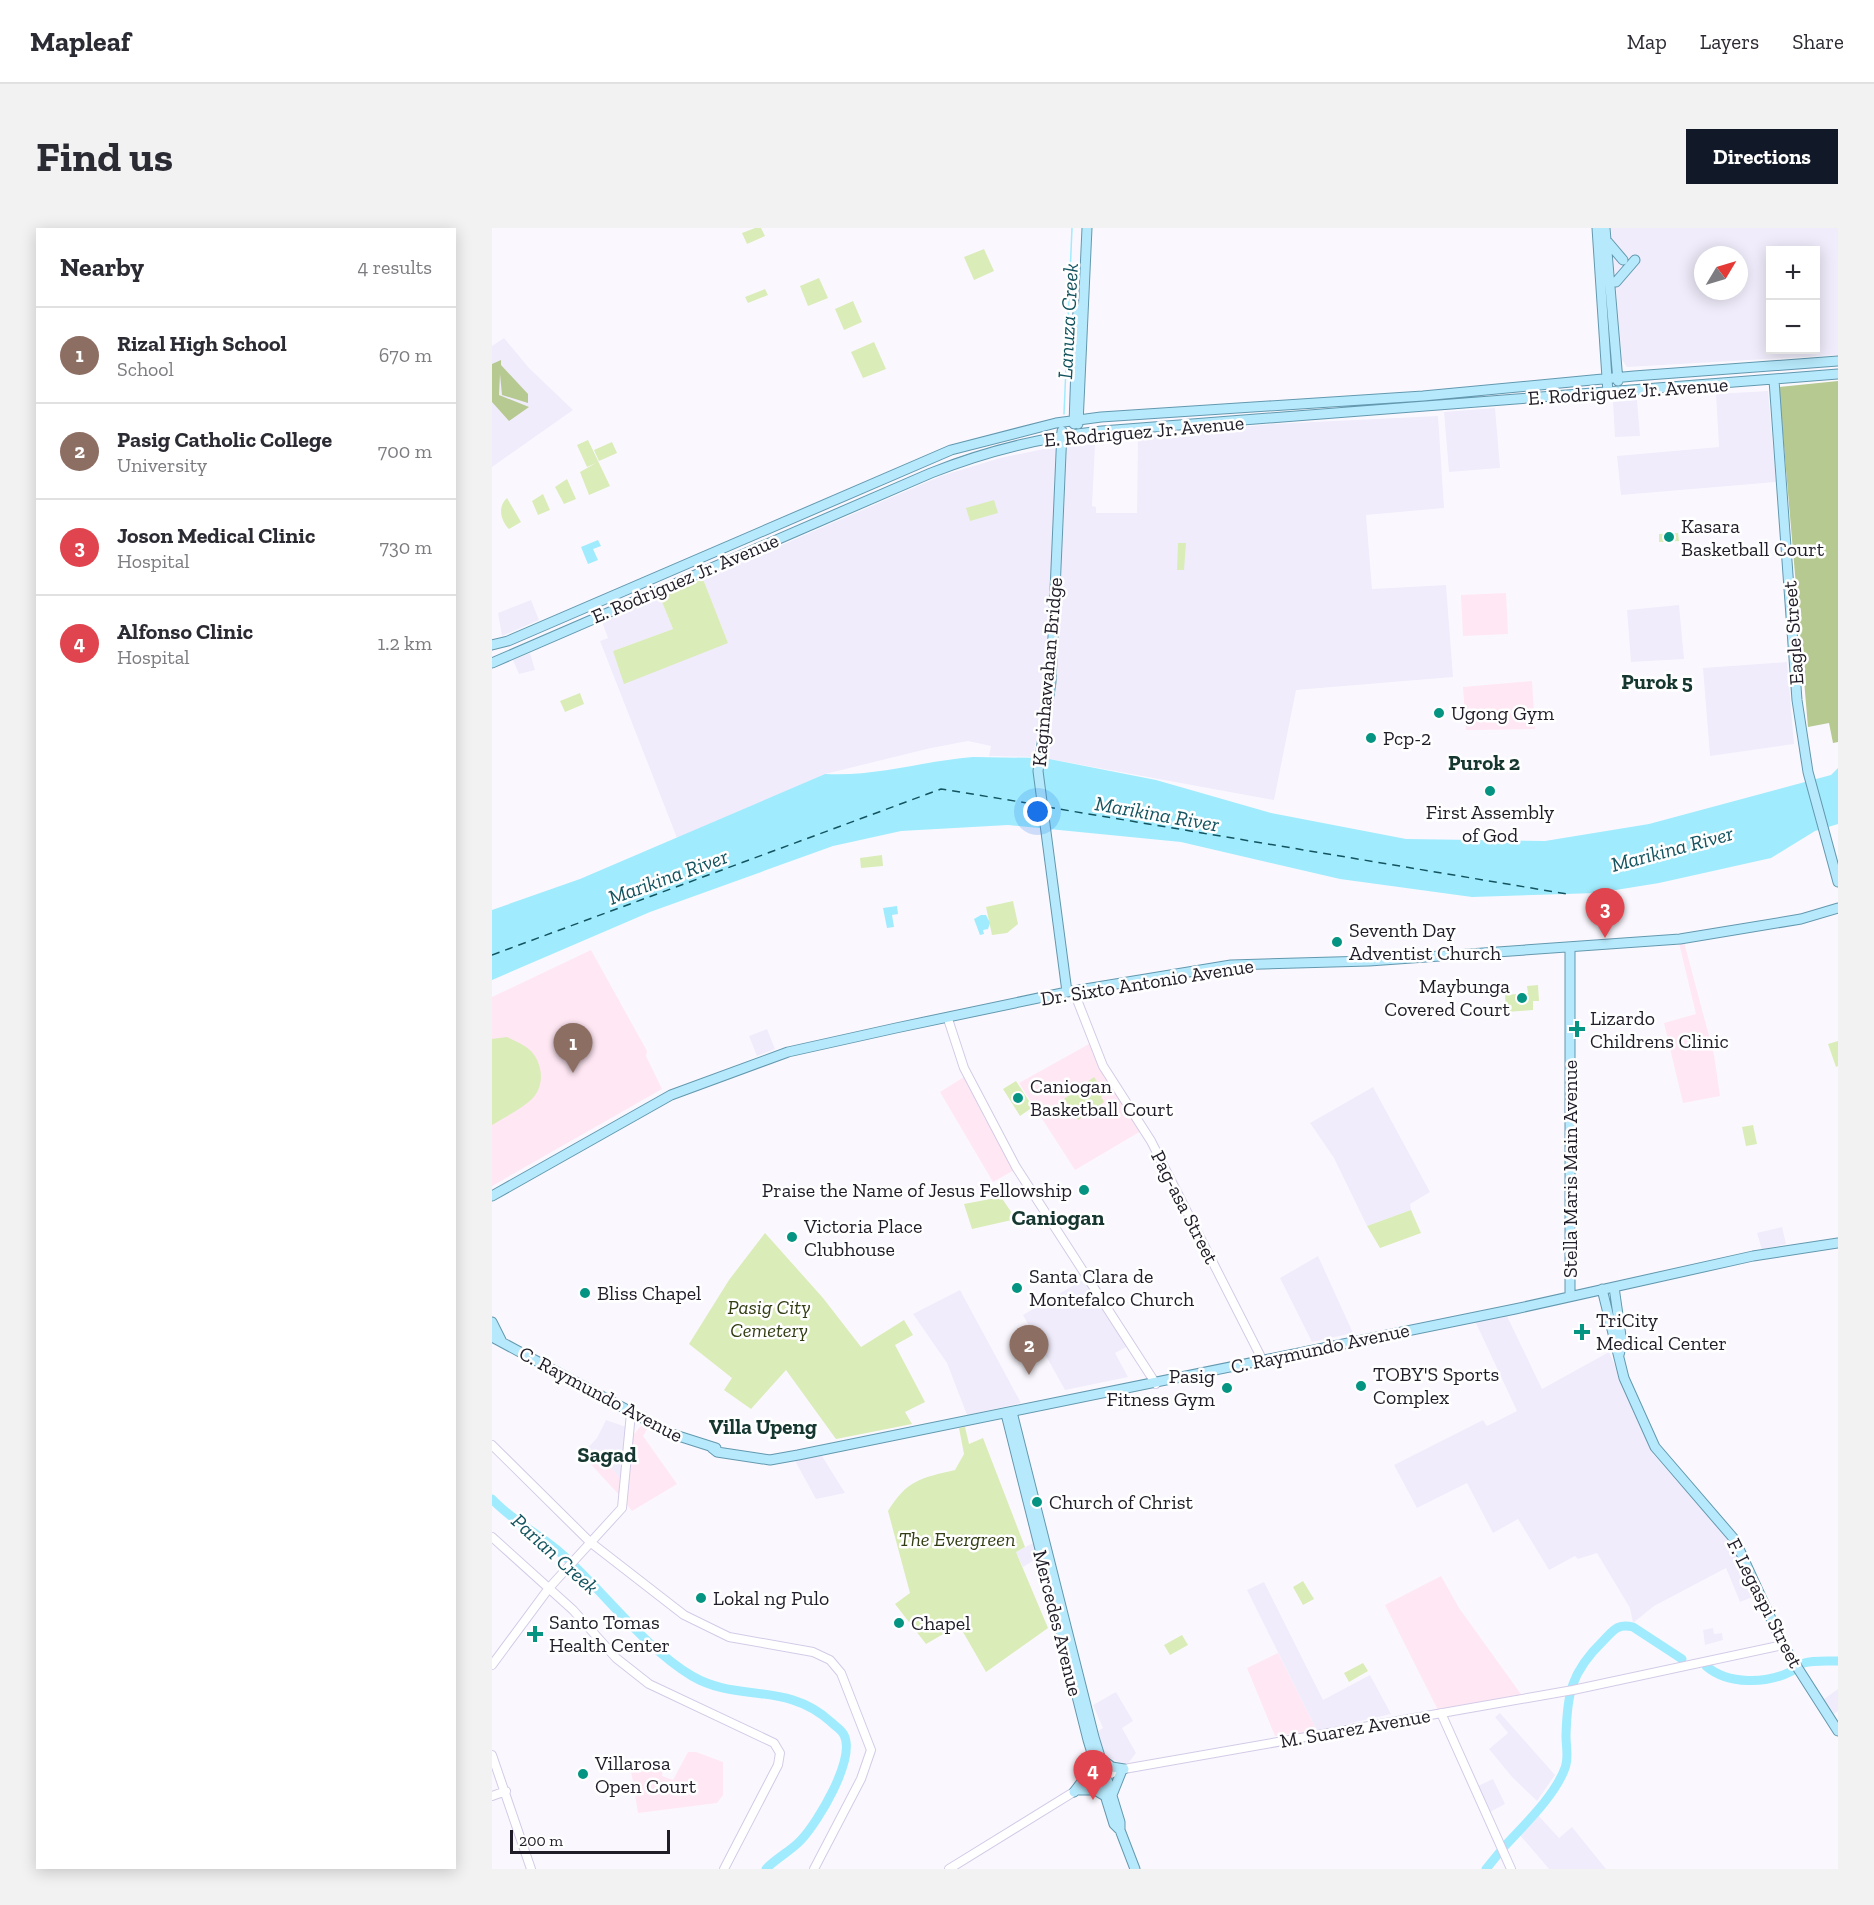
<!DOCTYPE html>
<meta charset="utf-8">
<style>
:root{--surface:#fff;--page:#f2f2f3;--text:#2b2b33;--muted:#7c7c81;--line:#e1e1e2;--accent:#111827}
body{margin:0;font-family:"Zilla Slab",serif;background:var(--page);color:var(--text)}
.controls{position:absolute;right:18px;top:18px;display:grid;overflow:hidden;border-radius:0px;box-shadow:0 3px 15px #0003}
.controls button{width:54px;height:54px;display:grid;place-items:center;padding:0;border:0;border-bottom:2px solid var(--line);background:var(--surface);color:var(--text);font:30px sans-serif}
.compass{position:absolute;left:1202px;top:18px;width:54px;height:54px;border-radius:50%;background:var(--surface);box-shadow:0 3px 15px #0003;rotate:52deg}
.scale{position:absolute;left:18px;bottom:15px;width:160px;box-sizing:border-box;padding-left:6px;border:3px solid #211d28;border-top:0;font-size:16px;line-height:21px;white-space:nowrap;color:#211d28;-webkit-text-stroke:4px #fff;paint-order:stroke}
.you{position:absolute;left:546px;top:584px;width:21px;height:21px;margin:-15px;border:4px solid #fff;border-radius:50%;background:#1a73e8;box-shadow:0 0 0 9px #1a73e833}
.badge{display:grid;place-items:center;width:39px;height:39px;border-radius:50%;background:var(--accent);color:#fff;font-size:20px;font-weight:700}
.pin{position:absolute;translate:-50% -50px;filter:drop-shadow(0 2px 3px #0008)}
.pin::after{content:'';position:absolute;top:32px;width:21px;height:18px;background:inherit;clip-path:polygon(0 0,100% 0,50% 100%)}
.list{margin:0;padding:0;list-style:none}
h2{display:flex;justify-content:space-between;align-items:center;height:78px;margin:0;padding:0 24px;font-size:26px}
h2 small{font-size:20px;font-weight:400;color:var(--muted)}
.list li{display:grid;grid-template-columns:39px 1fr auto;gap:18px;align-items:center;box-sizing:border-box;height:96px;padding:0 24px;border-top:2px solid var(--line)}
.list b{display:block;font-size:22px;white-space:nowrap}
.list p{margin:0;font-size:20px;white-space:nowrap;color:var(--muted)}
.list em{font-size:20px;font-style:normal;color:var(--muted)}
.map{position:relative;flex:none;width:1346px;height:1641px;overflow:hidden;border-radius:0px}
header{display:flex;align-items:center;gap:36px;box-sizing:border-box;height:84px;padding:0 30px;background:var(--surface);border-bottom:2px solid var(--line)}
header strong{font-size:28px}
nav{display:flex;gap:33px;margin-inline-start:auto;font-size:21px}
.intro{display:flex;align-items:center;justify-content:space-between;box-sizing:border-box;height:144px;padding:0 36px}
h1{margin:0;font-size:42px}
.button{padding:15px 27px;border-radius:0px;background:var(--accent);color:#fff;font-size:21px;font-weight:700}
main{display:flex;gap:36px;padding:0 36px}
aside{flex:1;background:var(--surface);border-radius:0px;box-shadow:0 3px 15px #0003}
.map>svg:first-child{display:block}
.built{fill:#f0ecfb;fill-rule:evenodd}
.education{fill:#ffe7f3}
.green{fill:#daecb7}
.forest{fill:#b6c991}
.water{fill:#a0ebfd}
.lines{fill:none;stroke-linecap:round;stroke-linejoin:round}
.stream{stroke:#a0ebfd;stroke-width:1.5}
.river{stroke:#a0ebfd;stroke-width:9}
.ferry{stroke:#145460;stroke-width:1.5;stroke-dasharray:8 6;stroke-linecap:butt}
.minor-casing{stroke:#d3cbe7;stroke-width:10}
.major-casing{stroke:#6398af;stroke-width:11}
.minor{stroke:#fff;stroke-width:8}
.major{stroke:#b6e9fb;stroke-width:9}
.poi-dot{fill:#059482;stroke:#fff;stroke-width:2}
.labels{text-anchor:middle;stroke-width:5;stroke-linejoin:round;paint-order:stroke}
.street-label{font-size:20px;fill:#211d28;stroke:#fff}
.poi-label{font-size:20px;fill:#211d28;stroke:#fff;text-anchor:start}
.park-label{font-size:20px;font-style:italic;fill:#313d13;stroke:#fff}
.water-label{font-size:21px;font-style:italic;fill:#145460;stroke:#fff}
.neighbourhood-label{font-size:21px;font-weight:bold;fill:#163630;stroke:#fff}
.quarter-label{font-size:22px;font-weight:bold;fill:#163630;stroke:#fff}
</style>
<header>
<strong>Mapleaf</strong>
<nav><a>Map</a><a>Layers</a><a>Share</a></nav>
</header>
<div class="intro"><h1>Find us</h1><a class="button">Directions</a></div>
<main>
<aside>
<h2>Nearby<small>4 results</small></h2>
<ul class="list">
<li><span class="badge" style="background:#8d6e63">1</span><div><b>Rizal High School</b><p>School</p></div><em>670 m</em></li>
<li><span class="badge" style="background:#8d6e63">2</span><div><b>Pasig Catholic College</b><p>University</p></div><em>700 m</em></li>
<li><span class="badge" style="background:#e0444e">3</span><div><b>Joson Medical Clinic</b><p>Hospital</p></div><em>730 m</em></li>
<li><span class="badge" style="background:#e0444e">4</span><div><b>Alfonso Clinic</b><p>Hospital</p></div><em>1.2 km</em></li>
</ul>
</aside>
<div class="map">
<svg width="1346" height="1641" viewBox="0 0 1346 1641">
<rect width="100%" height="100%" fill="#faf8fe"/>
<!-- built -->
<path class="built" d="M 1119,0 L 1346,0 L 1346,127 L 1135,139 L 1130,132 ZM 1278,22 L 1324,22 L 1324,122 L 1278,122 ZM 1211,27 L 1247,27 L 1247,63 L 1211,63 Z
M 12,110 L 37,140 L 81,182 L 0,239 L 0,118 Z
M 1276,163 L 1284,254 L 1129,267 L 1125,228 L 1227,219 L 1224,166 Z
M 1145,172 L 1148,208 L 1123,209 L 1121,174 Z
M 1003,180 L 1008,240 L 957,244 L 952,184 Z
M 946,188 L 952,280 L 874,287 L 880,361 L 954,357 L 961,449 L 804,462 L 782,572 L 552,530 L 565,439 L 575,216 L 603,217 L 600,278 L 604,279 L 604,285 L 645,285 L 646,209 L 780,196 Z
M 566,218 L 556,445 L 541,529 L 497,528 L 499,518 L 476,513 L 439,520 L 333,546 L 185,610 L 108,413 L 116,410 L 110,394 L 168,369 L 181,401 L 121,423 L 236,415 L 211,351 L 449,248 L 508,230 Z
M 39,372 L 47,392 L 10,408 L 6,385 Z
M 1187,377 L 1192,431 L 1139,434 L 1135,382 Z
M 38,425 L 43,442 L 27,446 L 21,432 Z
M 1295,434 L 1302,516 L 1218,528 L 1211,440 Z
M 275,801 L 283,821 L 265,828 L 257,808 Z
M 881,859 L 938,964 L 918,976 L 919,982 L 875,998 L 842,930 L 818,895 Z
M 1290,999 L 1294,1016 L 1270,1022 L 1265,1005 Z
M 826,1028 L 861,1105 L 820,1114 L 788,1050 Z
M 594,1050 L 636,1118 L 623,1125 L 636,1149 L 573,1162 L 531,1087 Z
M 468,1062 L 529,1175 L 475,1187 L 455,1135 L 421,1086 Z
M 1015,1088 L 1050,1161 L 1117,1124 L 1162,1227 L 1238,1313 L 1263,1368 L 1248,1374 L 1234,1340 L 1162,1378 L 1141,1395 L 1138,1380 L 1105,1325 L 1086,1331 L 1083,1328 L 1057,1342 L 1026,1291 L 1001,1305 L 975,1255 L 925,1280 L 902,1237 L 991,1192 L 995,1198 L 1025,1183 L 983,1093 Z
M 114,1192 L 137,1200 L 131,1254 L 112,1232 L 110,1233 L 101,1223 L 93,1230 L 89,1227 L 105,1210 Z
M 330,1228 L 353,1265 L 324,1271 L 302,1231 Z
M 543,1314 L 547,1329 L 531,1339 L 524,1324 Z
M 772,1354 L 831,1472 L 878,1447 L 899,1486 L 825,1503 L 755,1362 Z
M 1221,1400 L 1222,1406 L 1230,1405 L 1231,1412 L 1213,1417 L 1211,1402 Z
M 1346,1461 L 1346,1483 L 1342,1486 L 1332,1471 Z
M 624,1464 L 641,1493 L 630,1500 L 644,1525 L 634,1538 L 613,1527 L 606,1503 L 611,1500 L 601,1477 Z
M 1008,1485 L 1063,1547 L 1045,1573 L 1020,1549 L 997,1521 L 1016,1505 L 1003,1489 Z
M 1001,1551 L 1013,1576 L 998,1584 L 986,1558 Z
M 1044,1585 L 1067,1610 L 1080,1599 L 1114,1641 L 1057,1641 L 1027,1606 Z"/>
<!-- education -->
<path class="education" d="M 1014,365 L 1016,406 L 971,408 L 969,367 Z
M 1040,453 L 1043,501 L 974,502 L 971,459 Z
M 1192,714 L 1222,827 L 1228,868 L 1191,875 L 1172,795 L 1204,786 L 1187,715 Z
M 99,722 L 155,823 L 154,828 L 170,861 L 0,958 L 0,769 Z
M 597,816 L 649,903 L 583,942 L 527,855 Z
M 472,849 L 493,891 L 524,941 L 501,954 L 448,864 Z
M 149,1198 L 155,1201 L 151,1208 L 185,1256 L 140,1283 L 135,1277 L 141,1207 Z
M 100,1223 L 110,1233 L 112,1231 L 131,1254 L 130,1270 L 93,1230 Z
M 949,1348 L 967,1380 L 1031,1469 L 946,1482 L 893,1377 Z
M 786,1425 L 825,1503 L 783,1508 L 755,1440 Z
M 196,1524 L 204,1524 L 231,1534 L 231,1567 L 225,1575 L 146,1585 L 138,1536 L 148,1534 L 171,1541 L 170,1548 L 181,1552 Z"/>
<!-- green -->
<path class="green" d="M 263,0 L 269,0 L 273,8 L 255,16 L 250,5 Z
M 492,21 L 502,43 L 482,52 L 472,29 Z
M 327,50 L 336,70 L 316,78 L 308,58 Z
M 273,61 L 276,67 L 256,75 L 253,69 Z
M 361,73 L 370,94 L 352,102 L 343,81 Z
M 382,114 L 394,141 L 371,150 L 359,124 Z
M 96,212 L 118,258 L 97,267 L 88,244 L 104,235 L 95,239 L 85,217 Z
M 120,214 L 125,225 L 107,233 L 102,222 Z
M 75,251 L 84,271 L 72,276 L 63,259 Z
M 51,266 L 58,282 L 46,287 L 40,273 Z
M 15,270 L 29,294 L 17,301 C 9,293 5,279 15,270 Z
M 502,272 L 506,285 L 478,293 L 474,280 Z
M 1186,305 L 1187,313 L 1167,314 L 1167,306 Z
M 686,315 L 694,315 L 692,342 L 685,342 Z
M 211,351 L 236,415 L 132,456 L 121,423 L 181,401 L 168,369 Z
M 88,465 L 92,476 L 73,484 L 68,473 Z
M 390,627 L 391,638 L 369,640 L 368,630 Z
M 521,673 L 526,696 L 515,705 L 500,707 L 494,679 Z
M 1046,757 L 1047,773 L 1041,773 L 1041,782 L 1014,784 L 1013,767 L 1036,765 L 1035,758 Z
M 15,809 C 23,813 33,817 39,823 C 51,836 53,858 40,871 C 29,881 13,889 0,897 L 0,811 Z
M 1346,813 L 1346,838 L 1344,839 L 1336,816 Z
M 602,849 L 613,866 L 609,869 L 612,874 L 586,892 L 572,871 Z
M 524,853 L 541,879 L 528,888 L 511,861 Z
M 1261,897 L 1265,916 L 1254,918 L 1250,899 Z
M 509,969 L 524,991 L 480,1001 L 472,976 Z
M 919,982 L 929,1005 L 888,1020 L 875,998 Z
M 273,1005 L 331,1070 L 369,1119 L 412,1092 L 421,1107 L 403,1117 L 433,1174 L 413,1184 L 420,1196 L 344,1211 L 294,1142 L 259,1181 L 232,1162 L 240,1150 L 197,1116 L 237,1052 Z
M 473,1199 L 477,1216 L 491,1210 L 533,1319 L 524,1324 L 556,1400 L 494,1444 L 467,1397 L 434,1416 L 403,1376 L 418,1365 L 396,1283 C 415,1252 429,1250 463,1242 L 472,1226 L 467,1200 Z
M 811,1353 L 822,1371 L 811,1377 L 801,1359 Z
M 690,1407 L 696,1417 L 678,1427 L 672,1417 Z
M 871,1435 L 876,1443 L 857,1454 L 852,1445 Z"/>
<!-- forest -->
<path class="forest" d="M 9,132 L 9,137 L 36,166 L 36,175 L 10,167 L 8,146 L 7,167 L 37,179 L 17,193 L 0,174 L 0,136 Z
M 1346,153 L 1346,514 L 1341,515 L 1337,495 L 1316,499 L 1287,159 Z"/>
<!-- water -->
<path class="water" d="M 106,312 L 109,318 L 101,321 L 106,332 L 96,336 L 89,319 Z
M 481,529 L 552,530 L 664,552 L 779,585 L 914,611 L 1053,613 L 1157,596 L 1339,547 L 1346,540 L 1346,596 L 1323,603 L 1279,630 L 1167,655 L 1105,665 L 980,669 L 848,651 L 689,614 L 516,597 L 409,603 L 341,618 L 158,684 L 0,752 L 0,682 L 88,651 L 333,546 C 383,549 431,533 481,529 Z
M 405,678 L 406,686 L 400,687 L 402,699 L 395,700 L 391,680 Z
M 489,687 L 494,687 L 498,695 L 496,701 L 491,702 L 492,706 L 488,707 L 482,691 Z"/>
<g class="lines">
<!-- stream -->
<path class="stream" d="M 572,186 L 580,0"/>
<!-- river -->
<path class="river" d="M 0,1271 C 20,1293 49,1307 71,1327 C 112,1364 154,1421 200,1448 C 246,1475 294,1453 339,1494 C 343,1498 350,1502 352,1507 C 364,1531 326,1594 309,1612 C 299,1623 284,1630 274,1641
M 1214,1438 C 1236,1457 1275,1456 1300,1443 C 1305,1440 1308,1436 1312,1435 C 1322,1432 1336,1433 1346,1433
M 1011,1620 C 1031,1598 1063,1568 1073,1540 C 1077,1529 1074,1520 1074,1508 C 1075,1466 1079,1444 1111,1413 C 1121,1403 1125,1395 1141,1399 L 1190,1431
M 994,1641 L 1007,1625"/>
<!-- ferry -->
<path class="ferry" d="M 555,579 L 1075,666
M 0,727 L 449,561 L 547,577"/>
<!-- minor casing -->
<g class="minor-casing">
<path id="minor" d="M 582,764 L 611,838 L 659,913 L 770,1131
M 456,791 L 472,840 L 524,939 L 664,1156
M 0,1217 L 98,1314 L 192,1387 L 237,1409 L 321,1424 L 338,1432 L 349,1445 L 379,1522 L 369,1551 L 322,1641
M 0,1309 L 81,1382 L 124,1430 L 157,1456 L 282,1515 L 288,1525 L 286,1537 L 232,1641
M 0,1437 L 57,1360 L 130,1280 L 139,1185
M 949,1485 L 1019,1641
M 0,1527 L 39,1641
M 0,1568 L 14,1563
M 457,1641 L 601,1552 L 632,1541 L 1081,1462 L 1291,1417"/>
</g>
<!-- major casing -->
<g class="major-casing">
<path id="major" d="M 1105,0 L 1116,165
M 1113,0 L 1126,153
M 1114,12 L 1131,32
M 1117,54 L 1124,54 L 1143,32
M 1282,152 L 1305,472 L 1316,544 L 1346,654
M 582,196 L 586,81
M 586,196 L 595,0
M 570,203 L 559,454 L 546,543 L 575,764
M 0,417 L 16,413 L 459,222 L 564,195 L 609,189 L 931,168 L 1142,148 L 1346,133
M 0,435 L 439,245 C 494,223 551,209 610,203 L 1346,146
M 1078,720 L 1078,1067
M 0,968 L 179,867 L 296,824 L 404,800 L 575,764 L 739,737 L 877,733 L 1188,711 L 1309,691 L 1346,680
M 1122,1059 L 1130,1115 L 1127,1127
M 1110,1061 L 1132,1150 L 1163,1219 L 1243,1312 L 1291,1417 L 1346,1503
M 0,1094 L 9,1112
M 0,1109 L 180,1206 L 224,1220
M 520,1184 L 602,1509 L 628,1594 L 628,1602
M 514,1186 L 596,1512 L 622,1596 L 628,1602 L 643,1641
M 220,1220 L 225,1224 L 278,1232 L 306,1227 L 1023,1081 L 1261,1028 L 1346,1015
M 608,1530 L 620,1539 L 632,1541
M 585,1562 L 603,1562 L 613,1568
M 582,1564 L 595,1547 L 600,1530
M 620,1567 L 630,1542"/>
</g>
<!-- minor -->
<use href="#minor" class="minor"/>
<!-- major -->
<use href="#major" class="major"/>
</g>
<!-- markers -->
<g class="poi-dot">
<circle cx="1177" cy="309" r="6"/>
<circle cx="947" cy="485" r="6"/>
<circle cx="879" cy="510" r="6"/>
<circle cx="998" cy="563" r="6"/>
<circle cx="845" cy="714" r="6"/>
<circle cx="1030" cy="770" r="6"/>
<path d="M1082 792h6v6h6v6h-6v6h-6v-6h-6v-6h6z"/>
<circle cx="526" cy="870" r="6"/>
<circle cx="592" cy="962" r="6"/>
<circle cx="300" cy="1009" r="6"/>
<circle cx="525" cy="1060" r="6"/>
<circle cx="93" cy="1065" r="6"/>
<path d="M1087 1095h6v6h6v6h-6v6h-6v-6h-6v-6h6z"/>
<circle cx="869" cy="1158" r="6"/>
<circle cx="735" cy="1160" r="6"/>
<circle cx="545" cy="1274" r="6"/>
<circle cx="209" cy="1370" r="6"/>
<circle cx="407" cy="1395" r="6"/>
<path d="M40 1397h6v6h6v6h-6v6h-6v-6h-6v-6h6z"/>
<circle cx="91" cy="1546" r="6"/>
</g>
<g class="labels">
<!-- street labels -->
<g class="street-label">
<text transform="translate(1136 163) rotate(-4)" y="7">E. Rodriguez Jr. Avenue</text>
<text transform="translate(652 203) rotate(-5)" y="7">E. Rodriguez Jr. Avenue</text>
<text transform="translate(193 350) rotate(-23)" y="7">E. Rodriguez Jr. Avenue</text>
<text transform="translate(1301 405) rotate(-94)" y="7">Eagle Street</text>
<text transform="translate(555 444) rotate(-85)" y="7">Kaginhawahan Bridge</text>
<text transform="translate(655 754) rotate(-9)" y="7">Dr. Sixto Antonio Avenue</text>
<text transform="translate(1078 941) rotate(-90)" y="7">Stella Maris Main Avenue</text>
<text transform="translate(693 979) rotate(63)" y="7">Pag-asa Street</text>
<text transform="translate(828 1120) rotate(-12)" y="7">C. Raymundo Avenue</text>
<text transform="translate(109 1166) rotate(28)" y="7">C. Raymundo Avenue</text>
<text transform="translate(1273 1375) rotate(63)" y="7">F. Legaspi Street</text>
<text transform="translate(566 1395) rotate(76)" y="7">Mercedes Avenue</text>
<text transform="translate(863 1500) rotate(-10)" y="7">M. Suarez Avenue</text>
</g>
<!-- poi labels -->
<g class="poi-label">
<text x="1189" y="305">Kasara<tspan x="1189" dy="23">Basketball Court</tspan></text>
<text x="959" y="492">Ugong Gym</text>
<text x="891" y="517">Pcp-2</text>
<text x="998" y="591" text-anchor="middle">First Assembly<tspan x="998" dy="23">of God</tspan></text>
<text x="857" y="709">Seventh Day<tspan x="857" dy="23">Adventist Church</tspan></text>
<text x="1018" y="765" text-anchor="end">Maybunga<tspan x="1018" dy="23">Covered Court</tspan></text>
<text x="1098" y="797">Lizardo<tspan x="1098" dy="23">Childrens Clinic</tspan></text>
<text x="538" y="865">Caniogan<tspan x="538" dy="23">Basketball Court</tspan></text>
<text x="580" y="969" text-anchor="end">Praise the Name of Jesus Fellowship</text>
<text x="312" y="1005">Victoria Place<tspan x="312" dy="23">Clubhouse</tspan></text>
<text x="537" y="1055">Santa Clara de<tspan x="537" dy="23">Montefalco Church</tspan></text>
<text x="105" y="1072">Bliss Chapel</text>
<text x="1104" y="1099">TriCity<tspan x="1104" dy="23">Medical Center</tspan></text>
<text x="881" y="1153">TOBY'S Sports<tspan x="881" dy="23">Complex</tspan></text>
<text x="723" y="1155" text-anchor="end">Pasig<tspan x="723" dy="23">Fitness Gym</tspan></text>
<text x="557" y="1281">Church of Christ</text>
<text x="221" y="1377">Lokal ng Pulo</text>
<text x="57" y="1401">Santo Tomas<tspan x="57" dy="23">Health Center</tspan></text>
<text x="419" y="1402">Chapel</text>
<text x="103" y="1542">Villarosa<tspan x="103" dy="23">Open Court</tspan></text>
</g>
<!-- park labels -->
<g class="park-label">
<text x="277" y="1086">Pasig City<tspan x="277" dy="23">Cemetery</tspan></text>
<text x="465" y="1318">The Evergreen</text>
</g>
<!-- water labels -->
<g class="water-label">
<text transform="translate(576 93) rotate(-87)" y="7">Lanuza Creek</text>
<text transform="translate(665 586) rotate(10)" y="7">Marikina River</text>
<text transform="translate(1180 621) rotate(-15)" y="7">Marikina River</text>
<text transform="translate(176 649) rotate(-20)" y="7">Marikina River</text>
<text transform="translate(63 1326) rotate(42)" y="7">Parian Creek</text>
</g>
<!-- neighbourhood labels -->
<g class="neighbourhood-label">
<text x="1165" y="461">Purok 5</text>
<text x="992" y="542">Purok 2</text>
<text x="271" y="1206">Villa Upeng</text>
</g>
<!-- quarter labels -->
<g class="quarter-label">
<text x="566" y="997">Caniogan</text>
<text x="115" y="1234">Sagad</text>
</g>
</g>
</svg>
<div class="controls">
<button>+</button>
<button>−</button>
</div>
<svg class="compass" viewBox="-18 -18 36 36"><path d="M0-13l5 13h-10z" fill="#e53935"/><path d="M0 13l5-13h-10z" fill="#7c7c81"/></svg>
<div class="scale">200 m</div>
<div class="you"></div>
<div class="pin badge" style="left:81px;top:845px;background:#8d6e63">1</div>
<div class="pin badge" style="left:537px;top:1147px;background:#8d6e63">2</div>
<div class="pin badge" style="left:1113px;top:710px;background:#e0444e">3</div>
<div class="pin badge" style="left:601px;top:1572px;background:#e0444e">4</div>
</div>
</main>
